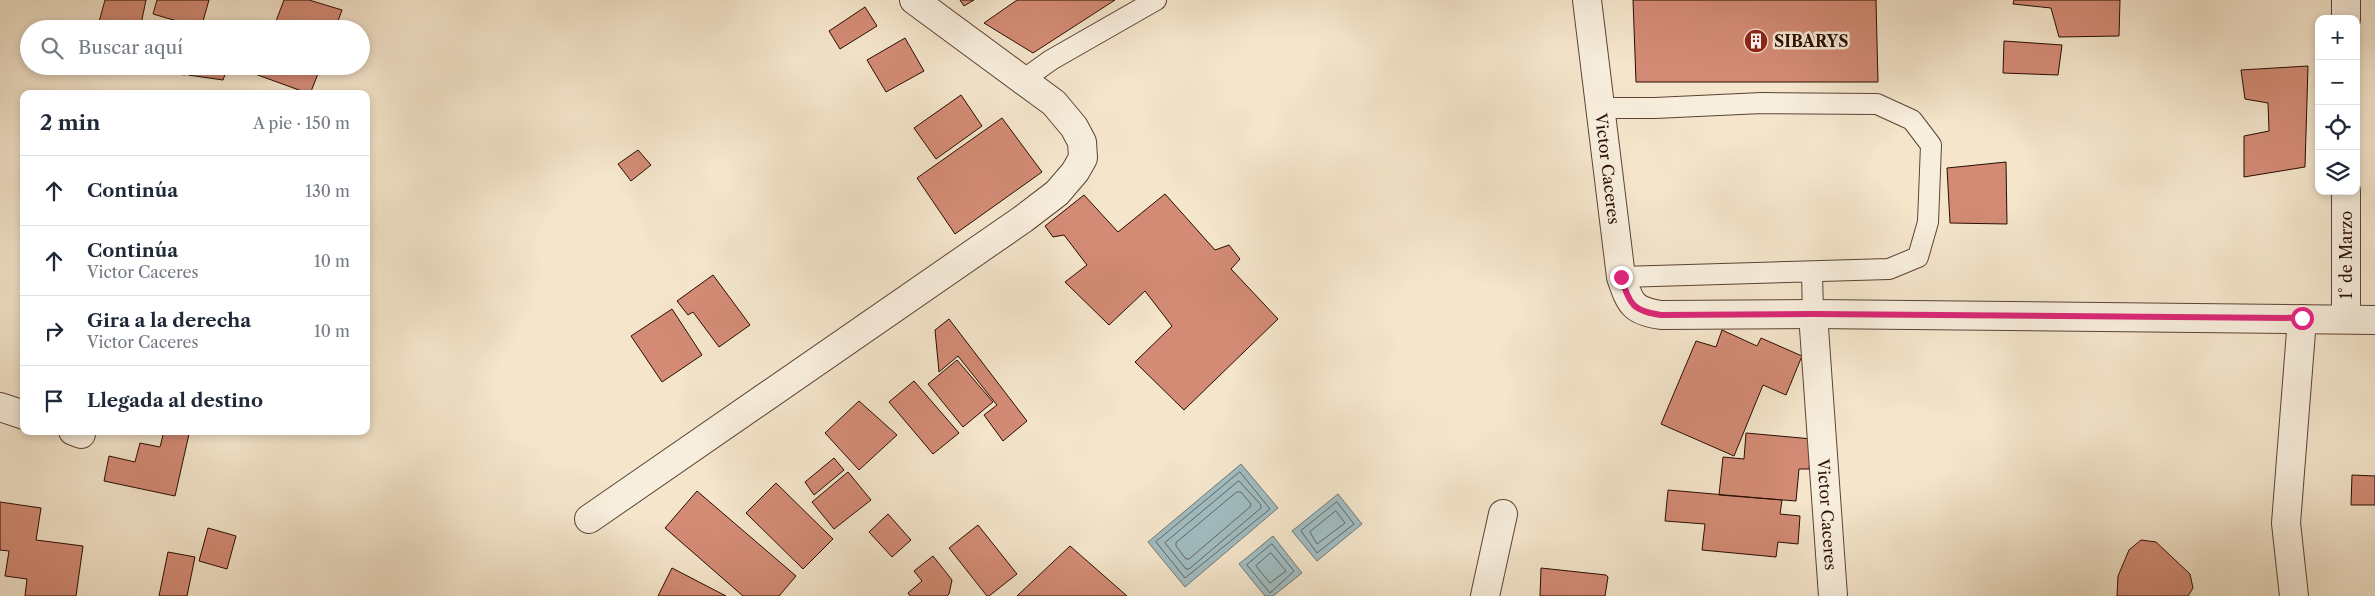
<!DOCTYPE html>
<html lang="es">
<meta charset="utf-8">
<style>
:root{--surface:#fff;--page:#f2f2f3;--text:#1f2937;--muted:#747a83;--line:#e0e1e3}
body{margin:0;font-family:"Libre Caslon Text",serif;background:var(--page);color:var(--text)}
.controls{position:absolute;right:15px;top:15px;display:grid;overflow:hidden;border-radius:10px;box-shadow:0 2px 8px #0003}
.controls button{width:45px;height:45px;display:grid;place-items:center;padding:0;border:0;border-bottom:1px solid var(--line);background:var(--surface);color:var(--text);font:25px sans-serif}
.stop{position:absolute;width:15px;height:15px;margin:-11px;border:4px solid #db2777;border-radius:50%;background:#fff}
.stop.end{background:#db2777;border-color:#fff;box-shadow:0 1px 5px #0008}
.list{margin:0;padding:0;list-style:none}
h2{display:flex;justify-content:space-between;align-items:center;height:65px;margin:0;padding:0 20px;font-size:21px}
h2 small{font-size:16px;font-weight:400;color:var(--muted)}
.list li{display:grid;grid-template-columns:32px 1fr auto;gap:15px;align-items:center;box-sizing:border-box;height:70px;padding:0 20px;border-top:1px solid var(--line)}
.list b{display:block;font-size:19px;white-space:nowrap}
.list p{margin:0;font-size:16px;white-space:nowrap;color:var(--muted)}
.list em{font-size:16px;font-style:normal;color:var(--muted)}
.icon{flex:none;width:28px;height:28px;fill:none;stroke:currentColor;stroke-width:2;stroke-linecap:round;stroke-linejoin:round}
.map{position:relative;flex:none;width:2375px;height:596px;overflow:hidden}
.search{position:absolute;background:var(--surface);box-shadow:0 2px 8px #0003;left:20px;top:20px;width:350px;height:55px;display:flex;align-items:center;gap:12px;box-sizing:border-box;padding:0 18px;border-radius:28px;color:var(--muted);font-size:19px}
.panel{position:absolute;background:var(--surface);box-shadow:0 2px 8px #0003;left:20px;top:90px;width:350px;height:345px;border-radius:10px}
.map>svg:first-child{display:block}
.water{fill:#a0bcc1;stroke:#707674}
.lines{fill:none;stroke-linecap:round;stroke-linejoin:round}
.shore{stroke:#646461;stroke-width:1}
.building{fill:#d38b75;stroke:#280d01}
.lane-casing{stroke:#5b4334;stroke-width:22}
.street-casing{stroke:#5b4334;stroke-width:30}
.lane{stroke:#f8eedd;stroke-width:20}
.street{stroke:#f8eedd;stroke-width:28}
.route{stroke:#db2777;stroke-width:6}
.labels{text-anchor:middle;stroke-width:5;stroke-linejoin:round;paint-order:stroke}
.poi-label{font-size:16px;font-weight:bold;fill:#280d01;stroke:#f8eedd;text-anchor:start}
.street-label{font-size:16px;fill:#280d01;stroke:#f8eedd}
</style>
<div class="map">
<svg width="2375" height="596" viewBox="0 0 2375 596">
<rect width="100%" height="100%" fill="#f4e5cb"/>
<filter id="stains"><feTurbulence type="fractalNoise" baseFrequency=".004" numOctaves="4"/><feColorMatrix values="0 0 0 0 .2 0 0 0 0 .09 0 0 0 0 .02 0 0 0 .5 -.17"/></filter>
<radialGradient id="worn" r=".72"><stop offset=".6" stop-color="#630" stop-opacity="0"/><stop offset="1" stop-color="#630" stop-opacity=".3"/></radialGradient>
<!-- water -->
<path class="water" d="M 1241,464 L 1278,508 L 1185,587 L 1148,542 Z
M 1338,494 L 1362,524 L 1317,561 L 1292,531 Z
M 1273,536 L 1302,573 L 1273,596 L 1265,596 L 1239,564 Z"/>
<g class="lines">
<!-- shore -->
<path class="shore" d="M 1240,472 L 1270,509 L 1185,578 L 1156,542 Z
M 1239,481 L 1261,505 L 1261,508 L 1189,569 L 1186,569 L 1165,543 Z
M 1237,492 L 1241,492 L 1251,504 L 1250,507 L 1189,559 L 1186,559 L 1176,546 L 1176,543 Z
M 1337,502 L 1354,524 L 1317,553 L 1301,531 Z
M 1336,511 L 1345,523 L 1317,544 L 1310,532 Z
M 1272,544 L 1294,571 L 1270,593 L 1247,565 Z
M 1271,553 L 1286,571 L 1270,583 L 1256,566 Z"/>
</g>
<!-- building -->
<path class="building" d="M 105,0 L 146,0 L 140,29 L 97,29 Z
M 157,0 L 209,0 L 201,28 L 153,14 Z
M 284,0 L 309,0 L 342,10 L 335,29 L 273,29 Z
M 960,0 L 974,0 L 964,6 Z
M 1017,0 L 1115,0 L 1033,53 L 984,23 Z
M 1633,0 L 1876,0 L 1878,82 L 1636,82 Z
M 2014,0 L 2120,0 L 2119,36 L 2059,37 L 2051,8 L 2013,4 Z
M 865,7 L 877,26 L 840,49 L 829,31 Z
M 905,38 L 924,71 L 886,92 L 867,60 Z
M 2004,41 L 2062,45 L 2058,75 L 2003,73 Z
M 130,66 L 189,66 L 185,75 L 129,68 Z
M 192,66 L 228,66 L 223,80 L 188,75 Z
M 258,66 L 321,66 L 310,94 L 255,74 Z
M 2308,66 L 2305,167 L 2244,177 L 2244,136 L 2269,131 L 2268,103 L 2245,99 L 2241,70 Z
M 961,95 L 982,126 L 936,159 L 914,128 Z
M 1002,118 L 1042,172 L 955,234 L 917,178 Z
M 638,150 L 651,165 L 631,181 L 618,164 Z
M 2006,162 L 2007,224 L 1950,223 L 1947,168 Z
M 1165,194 L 1215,250 L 1229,245 L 1240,259 L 1231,269 L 1278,319 L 1184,410 L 1135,362 L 1172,326 L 1145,291 L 1109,325 L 1065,282 L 1087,265 L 1064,235 L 1053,237 L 1045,226 L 1084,195 L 1118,232 Z
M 713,275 L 750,325 L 719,347 L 693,312 L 688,315 L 677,301 Z
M 672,309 L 702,355 L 662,382 L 631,336 Z
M 949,319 L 1027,421 L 1003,441 L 984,415 L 997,405 L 958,356 L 939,372 L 935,330 Z
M 1722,330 L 1757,346 L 1761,338 L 1802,356 L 1786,395 L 1763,385 L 1734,456 L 1661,424 L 1696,341 L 1716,347 Z
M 957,360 L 993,402 L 963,427 L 928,384 Z
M 914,381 L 959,433 L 933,454 L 889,402 Z
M 859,401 L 897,435 L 859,470 L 825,433 Z
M 164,431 L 189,434 L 175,496 L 104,481 L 109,456 L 135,462 L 140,443 L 160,447 Z
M 1746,433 L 1812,439 L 1809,469 L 1799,469 L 1796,501 L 1719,495 L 1723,457 L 1744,459 Z
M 834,458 L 844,470 L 814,495 L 805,482 Z
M 848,472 L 871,500 L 834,529 L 812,502 Z
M 2352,475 L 2375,476 L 2375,505 L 2351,505 Z
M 776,483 L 833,539 L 803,569 L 746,513 Z
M 1668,490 L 1782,500 L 1780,514 L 1800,516 L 1798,544 L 1778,542 L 1776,557 L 1702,550 L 1705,524 L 1665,521 Z
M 697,491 L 796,576 L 779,596 L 743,596 L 665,528 Z
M 0,502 L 41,508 L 36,540 L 83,546 L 76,596 L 25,596 L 27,579 L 5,576 L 9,551 L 0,550 Z
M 888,514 L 911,540 L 892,557 L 869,532 Z
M 978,525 L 1017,574 L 989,596 L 987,596 L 949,548 Z
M 208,528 L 236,536 L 227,569 L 199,561 Z
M 2141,540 L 2156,542 L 2190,574 L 2193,588 L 2188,596 L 2117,596 L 2118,576 L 2129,550 Z
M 1070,546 L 1127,596 L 1017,596 Z
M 168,552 L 195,557 L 187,596 L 159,596 Z
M 933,556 L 952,580 L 949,594 L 947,596 L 910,596 L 908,593 L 922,581 L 914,571 Z
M 672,568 L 726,596 L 658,596 Z
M 1541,568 L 1606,575 L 1608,577 L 1605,596 L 1540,596 Z"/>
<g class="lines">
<!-- lane casing -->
<g class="lane-casing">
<path id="lane" d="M 1023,80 L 1051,60 L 1156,0
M 1600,108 L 1655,108 L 1762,103 L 1877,104 L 1912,120 L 1931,145 L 1928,222 L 1918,257 L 1889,269 L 1621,277
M 1812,273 L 1813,314"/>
</g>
<!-- street casing -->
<g class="street-casing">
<g id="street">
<path id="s1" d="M 1587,0 L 1621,277 C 1630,303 1632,311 1661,315 L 1813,314 L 2375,320"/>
<path d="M 2346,0 L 2346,19"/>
<path d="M 2346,191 L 2346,319"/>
<path id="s2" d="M 1813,314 L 1833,596"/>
<path d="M 0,407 L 24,415"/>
<path d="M 73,431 L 81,434"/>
<path d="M 589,519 L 1023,219 L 1057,193 L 1075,172 L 1083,158 L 1082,142 L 1074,127 L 1054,103 L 914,0"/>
<path d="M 1485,596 L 1503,514"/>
<path d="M 2294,596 L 2286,523 L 2302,319"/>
</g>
</g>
<!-- lane -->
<use href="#lane" class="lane"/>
<!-- street -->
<use href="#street" class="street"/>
</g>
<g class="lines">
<!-- route -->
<path class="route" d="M 1621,277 C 1630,304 1632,311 1661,315 L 1813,314 L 2302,318"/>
</g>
<!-- icons -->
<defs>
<g id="building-disc" transform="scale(1.25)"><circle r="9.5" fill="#8f2418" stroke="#f8eedd"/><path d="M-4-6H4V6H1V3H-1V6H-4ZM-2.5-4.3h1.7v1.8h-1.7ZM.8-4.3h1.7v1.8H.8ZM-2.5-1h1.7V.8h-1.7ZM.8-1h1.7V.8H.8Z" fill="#fff"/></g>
</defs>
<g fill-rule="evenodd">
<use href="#building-disc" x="1756" y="41"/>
</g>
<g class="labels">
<!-- poi labels -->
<g class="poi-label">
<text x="1774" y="47">SIBARYS</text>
</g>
<!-- street labels -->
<g class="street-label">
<text dy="6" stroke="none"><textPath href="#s1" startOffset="170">Victor Caceres</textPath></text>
<text transform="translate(2346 255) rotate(-90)" y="6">1° de Marzo</text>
<text dy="6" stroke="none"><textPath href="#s2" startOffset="201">Victor Caceres</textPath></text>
</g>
</g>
<rect width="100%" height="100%" filter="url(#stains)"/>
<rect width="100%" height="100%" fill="url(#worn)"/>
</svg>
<div class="controls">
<button>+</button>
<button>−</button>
<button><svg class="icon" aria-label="locate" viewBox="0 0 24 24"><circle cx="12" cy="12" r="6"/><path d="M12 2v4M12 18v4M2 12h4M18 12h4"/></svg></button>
<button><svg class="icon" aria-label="layers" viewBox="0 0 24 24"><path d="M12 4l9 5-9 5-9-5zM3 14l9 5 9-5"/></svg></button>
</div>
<div class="stop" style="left:2302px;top:318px"></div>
<div class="stop end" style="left:1621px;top:277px"></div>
<div class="search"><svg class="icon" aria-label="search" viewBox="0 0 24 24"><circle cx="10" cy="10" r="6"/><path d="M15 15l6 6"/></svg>Buscar aquí</div>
<section class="panel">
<h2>2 min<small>A pie · 150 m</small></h2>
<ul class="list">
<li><svg class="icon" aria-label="ahead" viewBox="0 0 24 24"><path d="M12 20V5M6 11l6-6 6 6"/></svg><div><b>Continúa</b></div><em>130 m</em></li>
<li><svg class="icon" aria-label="ahead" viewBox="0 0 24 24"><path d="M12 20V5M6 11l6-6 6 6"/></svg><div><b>Continúa</b><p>Victor Caceres</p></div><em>10 m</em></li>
<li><svg class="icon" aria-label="right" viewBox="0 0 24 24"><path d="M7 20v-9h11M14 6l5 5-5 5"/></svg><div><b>Gira a la derecha</b><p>Victor Caceres</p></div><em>10 m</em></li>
<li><svg class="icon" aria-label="arrive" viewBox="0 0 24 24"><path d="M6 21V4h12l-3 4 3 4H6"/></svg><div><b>Llegada al destino</b></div></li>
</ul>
</section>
</div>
